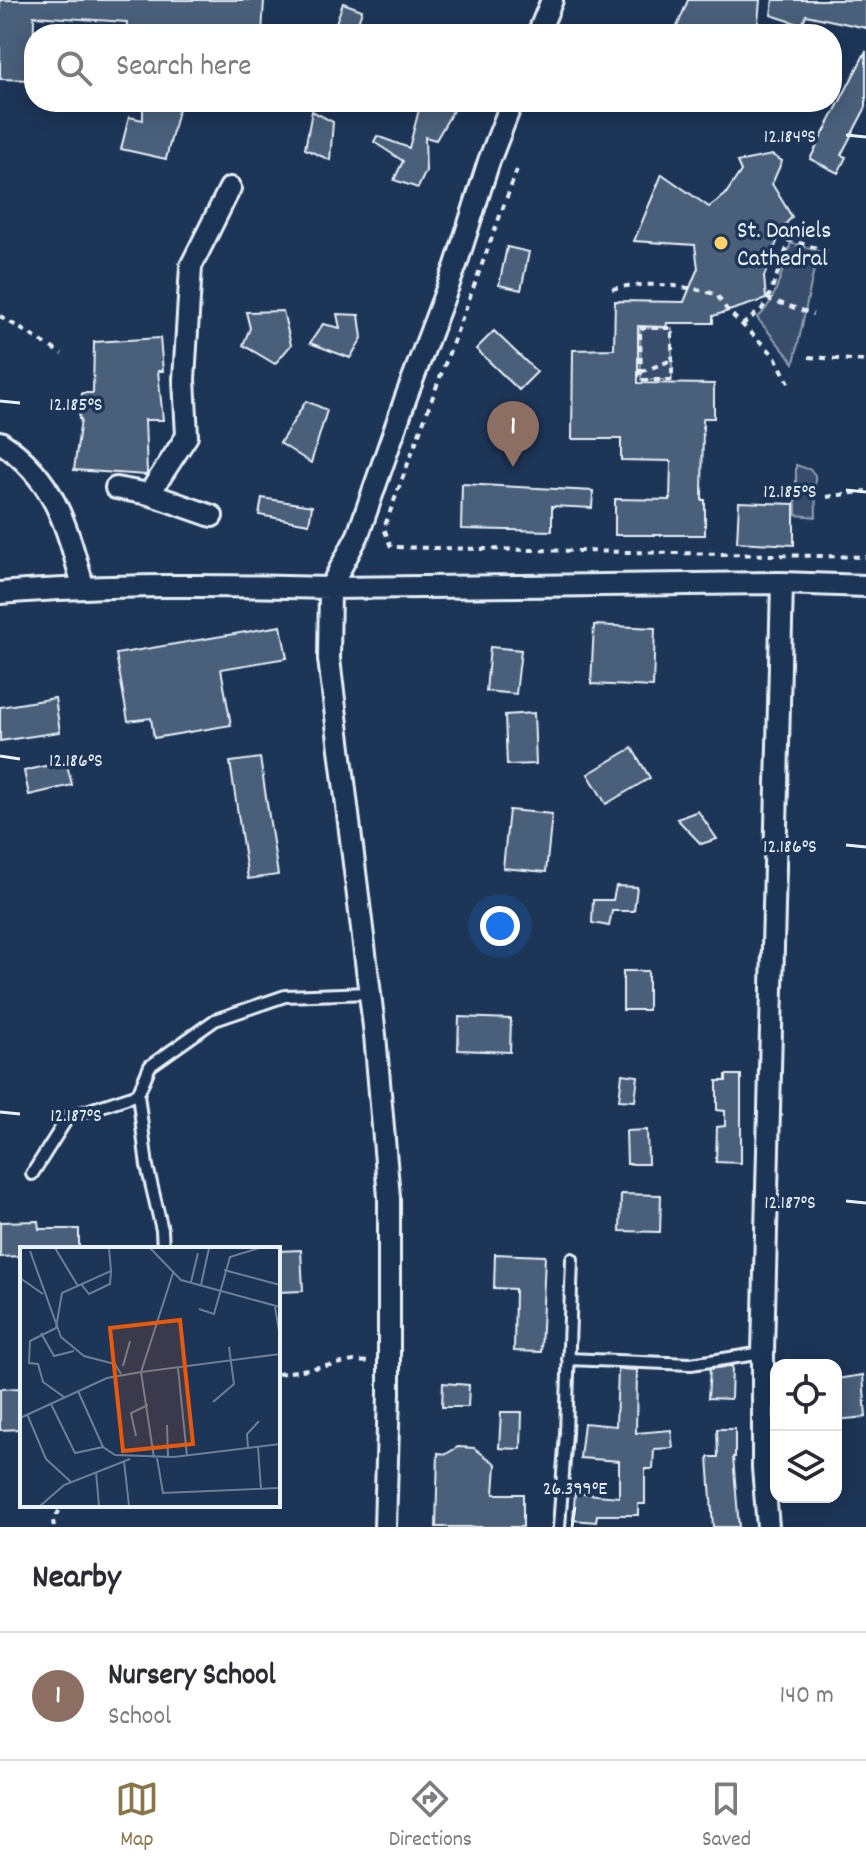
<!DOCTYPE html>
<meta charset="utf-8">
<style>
:root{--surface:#fff;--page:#f2f2f3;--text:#2b2b33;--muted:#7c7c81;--line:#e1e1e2;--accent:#8a764a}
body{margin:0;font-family:Dekko,sans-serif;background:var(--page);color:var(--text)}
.controls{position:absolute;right:24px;bottom:24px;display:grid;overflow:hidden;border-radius:16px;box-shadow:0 4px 20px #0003}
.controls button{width:72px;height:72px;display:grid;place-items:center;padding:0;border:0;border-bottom:2px solid var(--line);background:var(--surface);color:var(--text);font:40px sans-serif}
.you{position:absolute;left:500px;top:926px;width:28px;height:28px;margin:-20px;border:6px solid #fff;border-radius:50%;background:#1a73e8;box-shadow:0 0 0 12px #1a73e833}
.badge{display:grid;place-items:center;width:52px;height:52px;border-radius:50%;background:var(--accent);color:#fff;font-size:26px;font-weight:700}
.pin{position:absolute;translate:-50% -66px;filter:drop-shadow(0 2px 4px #0008)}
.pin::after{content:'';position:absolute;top:42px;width:28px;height:24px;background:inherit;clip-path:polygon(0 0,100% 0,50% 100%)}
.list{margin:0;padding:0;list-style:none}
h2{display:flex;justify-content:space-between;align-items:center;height:104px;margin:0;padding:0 32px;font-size:34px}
h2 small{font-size:26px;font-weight:400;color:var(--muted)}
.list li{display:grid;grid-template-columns:52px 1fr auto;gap:24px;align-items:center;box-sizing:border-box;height:128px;padding:0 32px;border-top:2px solid var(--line)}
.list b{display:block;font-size:30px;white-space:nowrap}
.list p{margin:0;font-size:26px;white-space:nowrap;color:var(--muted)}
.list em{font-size:26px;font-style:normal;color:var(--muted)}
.icon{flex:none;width:44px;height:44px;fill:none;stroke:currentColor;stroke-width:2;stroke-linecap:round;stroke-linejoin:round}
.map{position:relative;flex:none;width:866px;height:1527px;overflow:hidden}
.search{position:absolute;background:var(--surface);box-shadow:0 4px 20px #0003;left:24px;right:24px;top:24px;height:88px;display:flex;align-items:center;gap:20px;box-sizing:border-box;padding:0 28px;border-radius:32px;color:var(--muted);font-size:30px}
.sheet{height:232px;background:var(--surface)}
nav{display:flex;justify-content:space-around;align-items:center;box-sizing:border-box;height:112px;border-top:2px solid var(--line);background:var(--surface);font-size:22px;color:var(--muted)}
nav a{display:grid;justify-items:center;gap:4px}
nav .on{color:var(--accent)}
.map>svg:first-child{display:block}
.green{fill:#374d6c;stroke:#909fb2;stroke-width:2}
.building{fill:#495e7a;stroke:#e8f1f8;stroke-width:2}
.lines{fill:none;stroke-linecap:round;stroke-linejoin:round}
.lane-casing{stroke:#e8f1f8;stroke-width:16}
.street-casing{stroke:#e8f1f8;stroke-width:26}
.path{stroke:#e8f1f8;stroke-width:4;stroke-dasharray:6 6;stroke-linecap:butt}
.lane{stroke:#1d3557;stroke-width:10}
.street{stroke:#1d3557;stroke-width:20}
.ticks{fill:none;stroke:#e8f1f8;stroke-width:3}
.poi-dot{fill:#ffd166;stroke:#1d3557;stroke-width:3}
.labels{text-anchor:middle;stroke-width:7;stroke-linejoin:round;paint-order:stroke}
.poi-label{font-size:24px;fill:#e8f1f8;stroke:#1d3557;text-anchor:start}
.inset-road{fill:none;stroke:#6e8097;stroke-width:2}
.view{fill:#e8590c;fill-opacity:0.15;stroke:#e8590c;stroke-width:4}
.inset-edge{fill:none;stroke:#e8f1f8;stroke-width:4}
.ticks-label{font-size:20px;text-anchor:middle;fill:#e8f1f8;stroke:#1d3557;stroke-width:7;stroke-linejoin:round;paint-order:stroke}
</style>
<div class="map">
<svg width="866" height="1527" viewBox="0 0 866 1527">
<rect width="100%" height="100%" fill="#1d3557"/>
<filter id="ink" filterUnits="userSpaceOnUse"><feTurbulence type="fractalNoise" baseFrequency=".0125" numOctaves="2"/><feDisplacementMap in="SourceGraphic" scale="16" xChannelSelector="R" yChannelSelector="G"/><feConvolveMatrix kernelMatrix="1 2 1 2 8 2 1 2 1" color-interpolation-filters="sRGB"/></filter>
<g filter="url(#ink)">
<!-- green -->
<path class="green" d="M 791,243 L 818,251 L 794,363 L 757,318 C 777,303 783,265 791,243 Z
M 640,328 L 672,328 L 672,380 L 641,380 Z
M 796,465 L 811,470 L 815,475 L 816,517 L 796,515 Z"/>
<!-- building -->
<path class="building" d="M 0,0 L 264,0 L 262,34 L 126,34 L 127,22 L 34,16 L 33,80 L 0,79 Z
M 688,0 L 760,0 L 757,34 L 674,34 Z
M 773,0 L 866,0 L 866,28 L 806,15 L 802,25 L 771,15 Z
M 343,3 L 362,10 L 354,34 L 332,34 Z
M 866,51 L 866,107 L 841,155 L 846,157 L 838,173 L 810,159 Z
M 143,102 L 180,102 L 166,159 L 121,149 L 129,117 L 143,120 Z
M 421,102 L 458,102 L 436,140 L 425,137 L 426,171 L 418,188 L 394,180 L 403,161 L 374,142 L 377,136 L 409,148 Z
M 312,111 L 333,122 L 330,160 L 305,149 Z
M 772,155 L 782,161 L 772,184 L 792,217 L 782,228 L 764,277 L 766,299 L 713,316 L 713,323 L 667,323 L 666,327 L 638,326 L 638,383 L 714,384 L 714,418 L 703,418 L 702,500 L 705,500 L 705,535 L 615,535 L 615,499 L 670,500 L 671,461 L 621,460 L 621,439 L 572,439 L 573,350 L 614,349 L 615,301 L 684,302 L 698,268 L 695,245 L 634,241 L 662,174 L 709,207 L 725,195 L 741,171 L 737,162 Z
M 507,247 L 529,252 L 521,290 L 499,285 Z
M 283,311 L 291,345 L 275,364 L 243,345 L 250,328 L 246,312 Z
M 337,314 L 359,315 L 362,338 L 350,358 L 310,343 L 323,324 L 340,328 Z
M 494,331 L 537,372 L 519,390 L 476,349 Z
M 160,338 L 163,371 L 158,371 L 163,420 L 145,420 L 147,473 L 146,475 L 74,470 L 81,419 L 79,419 L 82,393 L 93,393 L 94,342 Z
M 306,401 L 327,410 L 311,463 L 280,443 Z
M 462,484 L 593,491 L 592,508 L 552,506 L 552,531 L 461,529 Z
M 262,498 L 312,506 L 309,524 L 259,515 Z
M 739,502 L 794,504 L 794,545 L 737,542 Z
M 594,625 L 655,628 L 653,687 L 591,684 Z
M 281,626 L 287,658 L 221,669 L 231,725 L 154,738 L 151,718 L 128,721 L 116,654 Z
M 490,647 L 521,650 L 516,694 L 486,691 Z
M 55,698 L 60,732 L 0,741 L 0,707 Z
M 534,713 L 536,764 L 507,765 L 505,715 Z
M 632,748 L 650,778 L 606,804 L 588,774 Z
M 260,758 L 278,875 L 248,879 L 230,762 Z
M 66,761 L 72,785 L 29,795 L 24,771 Z
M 509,810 L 552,814 L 546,872 L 503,868 Z
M 698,811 L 717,839 L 701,844 L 677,819 Z
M 616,886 L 637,887 L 634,911 L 612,911 L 609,926 L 592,923 L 593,900 L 613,900 Z
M 623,971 L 648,971 L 648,1010 L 623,1010 Z
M 459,1017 L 511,1019 L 510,1052 L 458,1050 Z
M 622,1074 L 638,1076 L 635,1101 L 619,1100 Z
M 726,1075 L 741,1075 L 741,1163 L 716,1162 L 717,1127 L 725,1126 L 725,1111 L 717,1110 L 717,1081 L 726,1081 Z
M 647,1130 L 648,1164 L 627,1164 L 626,1131 Z
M 621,1194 L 661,1195 L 660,1232 L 620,1231 Z
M 38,1221 L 39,1229 L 79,1229 L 79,1249 L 22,1249 L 22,1256 L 0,1257 L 0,1222 Z
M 301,1250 L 303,1291 L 278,1292 L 278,1251 Z
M 495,1254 L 545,1256 L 541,1352 L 514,1351 L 515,1289 L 494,1288 Z
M 732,1366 L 731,1399 L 708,1398 L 710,1369 Z
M 618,1369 L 637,1370 L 636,1433 L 671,1430 L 673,1448 L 654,1449 L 653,1469 L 645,1469 L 645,1504 L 638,1504 L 638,1515 L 597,1515 L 596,1522 L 573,1520 L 575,1493 L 619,1497 L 619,1461 L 580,1458 L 584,1423 L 616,1426 Z
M 863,1375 L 866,1417 L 836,1420 L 836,1379 Z
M 443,1383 L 469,1385 L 468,1407 L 442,1407 Z
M 22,1388 L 22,1429 L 0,1430 L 0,1389 Z
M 501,1412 L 522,1412 L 521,1449 L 499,1448 Z
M 717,1429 L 735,1429 L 735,1457 L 733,1457 L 739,1527 L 713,1527 L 708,1457 L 718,1457 Z
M 458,1447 L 474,1448 L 496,1464 L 494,1494 L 523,1494 L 523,1527 L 436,1527 L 438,1453 L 446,1454 Z"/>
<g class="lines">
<!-- lane casing -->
<g class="lane-casing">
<path id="lane" d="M 32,1174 L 68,1117 L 138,1094
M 163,1249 L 162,1230 L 147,1166 L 138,1094 L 150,1066 L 215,1020 L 285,996 L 370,993
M 568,1359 L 691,1364 L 763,1353
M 559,1527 L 566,1433 L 572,1259"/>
</g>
<!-- street casing -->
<g class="street-casing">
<path id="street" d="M 538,34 L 552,0
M 0,442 C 55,478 67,527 83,586
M 116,488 L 149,494 L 187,436 L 184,379 L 191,266 L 230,188
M 149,494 L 212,516
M 0,593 C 110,584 220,585 330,588 L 358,535 L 406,397 L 456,265 L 489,161 L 512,102
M 385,1527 L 389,1393 L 389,1197 L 375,1035 L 329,659 L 330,588 L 782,583 L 866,586
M 768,1527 L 763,1468 L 763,1353 L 782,583"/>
</g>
<!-- path -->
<path class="path" d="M 517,170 L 384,528 L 391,547 L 866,557
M 612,289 C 643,281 687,285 717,295 L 727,310 L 774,355 L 789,383
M 768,299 L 790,240 L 830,252
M 0,316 L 62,354
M 742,325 L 762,309 L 768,299 L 813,314
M 640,328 L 672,328 L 672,380 L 641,380 Z
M 809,357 L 866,361
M 641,372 L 672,360
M 827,497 L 866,491
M 278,1374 L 354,1361 L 370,1362
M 54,1527 L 53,1521 L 63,1505"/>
<!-- lane -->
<use href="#lane" class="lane"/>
<!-- street -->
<use href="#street" class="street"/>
</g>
</g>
<!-- ticks -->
<path class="ticks" d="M 846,135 L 866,137M 0,401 L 20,403M 846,490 L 866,492M 0,756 L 20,759M 846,845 L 866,847M 0,1112 L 20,1114M 846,1201 L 866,1203M 572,1527 L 575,1507"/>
<!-- markers -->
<circle class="poi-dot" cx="721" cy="243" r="8"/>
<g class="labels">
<!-- poi labels -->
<g class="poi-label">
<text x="737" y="237">St. Daniels<tspan x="737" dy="28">Cathedral</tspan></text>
</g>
</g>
<!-- overview -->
<g transform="translate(20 1247)">
<rect width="260" height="260" fill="#1d3557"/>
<path class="inset-road" d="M 35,1 L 58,39M 130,1 L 161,33 L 260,60M 10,4 L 41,90 L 64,109 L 95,117 L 101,127M 204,23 L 260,38M 0,31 L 23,47M 171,35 L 178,6M 61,37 L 69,47 L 90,37 L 91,24M 181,38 L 189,1M 255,60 L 260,90M 179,62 L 194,67 L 210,10 L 239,1M 21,86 L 34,109 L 54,104M 103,119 L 110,94M 158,121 L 167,209M 58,144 L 83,200 L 95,208 L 154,210 L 260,197M 44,150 L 23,135 L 18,117 L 9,116 L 10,94 L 36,81 L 42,46 L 91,24 L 89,1M 193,155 L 214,137 L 209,100M 31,157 L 55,206 L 83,200M 7,167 L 26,212 L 51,235M 0,171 L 87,131 L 121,125 L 153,26M 147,178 L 148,210M 116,189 L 111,166 L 128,158M 238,200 L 241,242M 228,201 L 227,187 L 239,174M 134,211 L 121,125 L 260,107M 137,211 L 143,246 L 260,241M 104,214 L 109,259M 76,225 L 79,259M 20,259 L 44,238 L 110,212"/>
<path class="view" d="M 160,73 L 173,197 L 103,204 L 90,81 Z"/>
<rect width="260" height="260" class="inset-edge"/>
</g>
<g class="ticks-label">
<text x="790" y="142">12.184°S</text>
<text x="76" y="410">12.185°S</text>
<text x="790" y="497">12.185°S</text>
<text x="76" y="766">12.186°S</text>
<text x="790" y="852">12.186°S</text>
<text x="76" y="1121">12.187°S</text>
<text x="790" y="1208">12.187°S</text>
<text x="575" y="1494">26.399°E</text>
</g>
</svg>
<div class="controls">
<button><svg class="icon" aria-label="locate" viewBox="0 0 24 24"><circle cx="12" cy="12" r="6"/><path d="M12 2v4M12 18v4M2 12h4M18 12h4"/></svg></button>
<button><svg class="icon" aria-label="layers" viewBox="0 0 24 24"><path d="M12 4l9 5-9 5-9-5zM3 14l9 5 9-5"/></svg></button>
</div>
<div class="you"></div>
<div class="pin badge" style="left:513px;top:467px;background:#8d6e63">1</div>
<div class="search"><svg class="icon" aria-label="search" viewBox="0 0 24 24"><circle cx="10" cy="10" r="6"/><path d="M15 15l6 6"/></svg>Search here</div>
</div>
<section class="sheet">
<h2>Nearby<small></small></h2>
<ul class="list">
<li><span class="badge" style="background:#8d6e63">1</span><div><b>Nursery School</b><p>School</p></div><em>140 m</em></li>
</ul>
</section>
<nav>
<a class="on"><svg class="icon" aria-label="map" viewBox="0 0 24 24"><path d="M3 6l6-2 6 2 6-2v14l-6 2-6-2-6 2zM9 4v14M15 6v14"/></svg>Map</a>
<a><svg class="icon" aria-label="directions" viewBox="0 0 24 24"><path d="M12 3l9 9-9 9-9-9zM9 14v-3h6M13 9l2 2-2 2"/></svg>Directions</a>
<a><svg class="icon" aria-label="saved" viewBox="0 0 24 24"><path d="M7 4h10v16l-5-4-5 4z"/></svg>Saved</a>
</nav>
